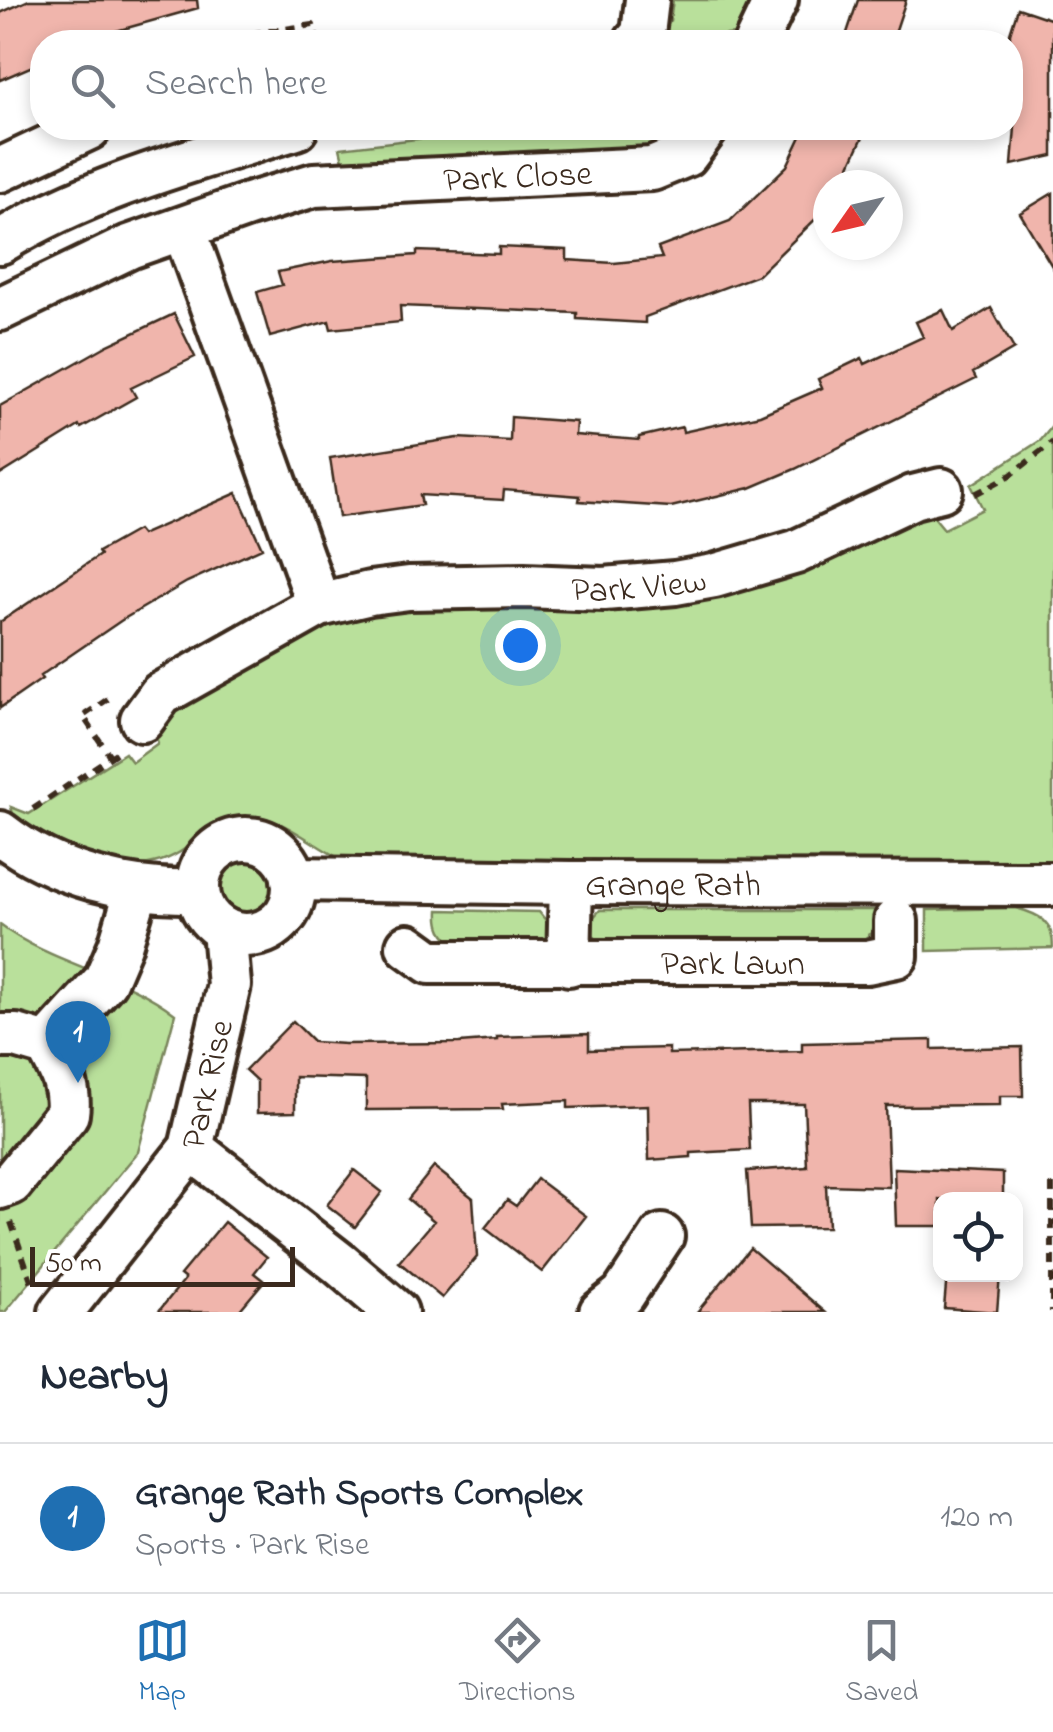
<!DOCTYPE html>
<meta charset="utf-8">
<style>
:root{--surface:#fff;--page:#f6f6f7;--text:#1f2937;--muted:#747a83;--line:#e0e1e3;--accent:#1f6fb2}
body{margin:0;font-family:"Indie Flower",sans-serif;background:var(--page);color:var(--text)}
.controls{position:absolute;right:30px;bottom:30px;display:grid;overflow:hidden;border-radius:20px;box-shadow:0 5px 15px #0003}
.controls button{width:90px;height:90px;display:grid;place-items:center;padding:0;border:0;border-bottom:2px solid var(--line);background:var(--surface);color:var(--text);font:50px sans-serif}
.compass{position:absolute;left:813px;top:170px;width:90px;height:90px;border-radius:50%;background:var(--surface);box-shadow:0 5px 15px #0003;rotate:236deg}
.scale{position:absolute;left:30px;bottom:25px;width:265px;box-sizing:border-box;padding-left:10px;border:5px solid #3b2a1e;border-top:0;font-size:28px;line-height:35px;white-space:nowrap;color:#3b2a1e;-webkit-text-stroke:8px #fff;paint-order:stroke}
.you{position:absolute;left:520px;top:645px;width:35px;height:35px;margin:-25px;border:8px solid #fff;border-radius:50%;background:#1a73e8;box-shadow:0 0 0 15px #1a73e833}
.badge{display:grid;place-items:center;width:65px;height:65px;border-radius:50%;background:var(--accent);color:#fff;font-size:32px;font-weight:700}
.pin{position:absolute;translate:-50% -82px;filter:drop-shadow(0 2px 5px #0008)}
.pin::after{content:'';position:absolute;top:52px;width:35px;height:30px;background:inherit;clip-path:polygon(0 0,100% 0,50% 100%)}
.list{margin:0;padding:0;list-style:none}
h2{display:flex;justify-content:space-between;align-items:center;height:130px;margin:0;padding:0 40px;font-size:42px}
h2 small{font-size:32px;font-weight:400;color:var(--muted)}
.list li{display:grid;grid-template-columns:65px 1fr auto;gap:30px;align-items:center;box-sizing:border-box;height:150px;padding:0 40px;border-top:2px solid var(--line)}
.list b{display:block;font-size:38px;white-space:nowrap}
.list p{margin:0;font-size:32px;white-space:nowrap;color:var(--muted)}
.list em{font-size:32px;font-style:normal;color:var(--muted)}
.icon{flex:none;width:55px;height:55px;fill:none;stroke:currentColor;stroke-width:2;stroke-linecap:round;stroke-linejoin:round}
.map{position:relative;flex:none;width:1053px;height:1312px;overflow:hidden}
.search{position:absolute;background:var(--surface);box-shadow:0 5px 15px #0003;left:30px;right:30px;top:30px;height:110px;display:flex;align-items:center;gap:25px;box-sizing:border-box;padding:0 35px;border-radius:40px;color:var(--muted);font-size:38px}
.sheet{height:280px;background:var(--surface)}
nav{display:flex;justify-content:space-around;align-items:center;box-sizing:border-box;height:140px;border-top:2px solid var(--line);background:var(--surface);font-size:28px;color:var(--muted)}
nav a{display:grid;justify-items:center;gap:5px}
nav .on{color:var(--accent)}
.map>svg:first-child{display:block}
.green{fill:#b9e09b;stroke:#7a855c;stroke-width:2.5}
.building{fill:#f0b5ac;stroke:#3b2a1e;stroke-width:2.5}
.lines{fill:none;stroke-linecap:round;stroke-linejoin:round}
.minor-casing{stroke:#3b2a1e;stroke-width:50}
.path{stroke:#3b2a1e;stroke-width:6;stroke-dasharray:10 8;stroke-linecap:butt}
.minor{stroke:#fff;stroke-width:42}
.labels{text-anchor:middle;stroke-width:8;stroke-linejoin:round;paint-order:stroke}
.street-label{font-size:35px;fill:#3b2a1e;stroke:#fff}
</style>
<div class="map">
<svg width="1053" height="1312" viewBox="0 0 1053 1312">
<rect width="100%" height="100%" fill="#fff"/>
<filter id="ink" filterUnits="userSpaceOnUse"><feTurbulence type="fractalNoise" baseFrequency=".01" numOctaves="2"/><feDisplacementMap in="SourceGraphic" scale="20" xChannelSelector="R" yChannelSelector="G"/><feConvolveMatrix kernelMatrix="1 2 1 2 8 2 1 2 1" color-interpolation-filters="sRGB"/></filter>
<g filter="url(#ink)">
<!-- green -->
<path class="green" d="M 673,0 L 757,0 L 742,33 L 712,37 L 709,42 L 660,42 L 670,21 Z
M 510,128 L 667,129 L 659,149 L 344,165 L 340,148 Z
M 1053,425 L 1053,865 L 349,863 C 320,851 283,817 253,816 C 224,816 208,832 186,848 C 130,889 66,848 15,820 L 11,807 L 29,814 L 125,753 L 132,762 L 158,743 L 154,731 L 156,721 L 234,666 L 334,621 L 382,608 L 559,603 L 924,515 L 934,517 L 944,529 L 983,509 L 971,485 L 1041,440 Z
M219 888a28 28 0 1 1 56 0a28 28 0 1 1-56 0Z
M 1016,908 C 1041,915 1053,921 1053,948 L 927,951 L 927,910 Z
M 439,910 L 539,912 L 552,928 L 553,935 L 543,945 L 456,945 C 442,935 438,927 439,910 Z
M 600,910 L 876,910 L 871,933 L 862,942 L 598,941 L 590,931 L 592,919 Z
M 0,925 C 51,964 126,975 175,1014 L 138,1152 L 5,1312 L 0,1312 Z"/>
<!-- building -->
<path class="building" d="M 29,0 L 197,0 L 198,8 L 77,42 L 42,42 L 42,62 L 0,80 L 0,13 Z
M 858,0 L 906,0 L 892,42 L 844,42 Z
M 1018,8 L 1053,20 L 1053,156 L 1012,165 L 1018,90 L 1010,89 L 1010,33 Z
M 805,128 L 867,128 L 841,185 L 828,185 L 828,207 L 758,275 L 645,317 L 645,323 L 577,319 L 577,313 L 400,306 L 401,322 L 331,329 L 329,321 L 270,337 L 257,292 L 282,285 L 278,272 L 332,261 L 417,255 L 417,251 L 499,254 L 499,247 L 567,250 L 567,260 L 614,263 L 662,258 L 658,248 L 730,221 L 787,166 Z
M 1053,193 L 1053,268 L 1020,213 Z
M 991,308 L 1014,349 L 973,373 L 976,379 L 795,469 L 750,488 L 671,507 L 579,501 L 580,496 L 504,490 L 503,500 L 420,495 L 422,505 L 339,517 L 330,458 L 458,438 L 510,441 L 511,417 L 576,422 L 575,435 L 639,440 L 639,437 L 682,427 L 683,432 L 760,415 L 822,388 L 818,379 L 862,358 L 865,364 L 923,337 L 916,322 L 943,310 L 953,331 Z
M 174,314 L 195,357 L 131,388 L 136,397 L 81,428 L 79,426 L 0,475 L 0,406 L 108,345 Z
M 237,493 L 262,548 L 187,582 L 122,620 L 40,676 L 42,679 L 0,708 L 0,622 L 100,555 L 98,552 L 137,530 L 141,535 Z
M 293,1021 L 314,1042 L 345,1044 L 459,1043 L 497,1040 L 497,1037 L 589,1034 L 589,1050 L 669,1048 L 669,1054 L 802,1051 L 802,1043 L 932,1040 L 932,1049 L 1022,1047 L 1023,1096 L 1000,1096 L 1000,1105 L 886,1106 L 889,1187 L 826,1185 L 828,1227 L 751,1228 L 747,1171 L 807,1167 L 804,1104 L 748,1104 L 750,1150 L 691,1153 L 691,1157 L 649,1160 L 648,1105 L 568,1108 L 568,1101 L 502,1104 L 503,1109 L 366,1110 L 366,1079 L 295,1077 L 295,1112 L 257,1113 L 257,1081 L 245,1070 Z
M 434,1167 L 473,1198 L 477,1257 L 442,1298 L 399,1262 L 434,1221 L 408,1199 Z
M 894,1168 L 1003,1173 L 1003,1200 L 940,1200 L 940,1226 L 896,1226 Z
M 354,1170 L 382,1192 L 355,1227 L 327,1205 Z
M 537,1179 L 586,1216 L 542,1272 L 485,1228 L 507,1200 L 516,1206 Z
M 224,1222 L 267,1257 L 254,1273 L 264,1281 L 238,1312 L 158,1312 L 185,1279 L 180,1275 Z
M 750,1248 L 825,1312 L 697,1312 Z
M 947,1274 L 1000,1274 L 997,1312 L 944,1308 Z"/>
<g class="lines">
<!-- minor casing -->
<g class="minor-casing">
<g id="minor">
<path d="M 636,42 L 643,34 L 647,0"/>
<path d="M 756,42 L 776,0"/>
<path d="M 0,170 L 89,128"/>
<path d="M 184,229 L 319,605"/>
<path d="M 0,242 C 90,187 197,159 296,128"/>
<path id="s1" d="M 0,309 L 129,247 L 248,205 L 314,185 L 652,169 L 686,155 L 706,128"/>
<path id="s2" d="M 142,720 L 161,694 L 319,605 L 370,593 L 409,588 L 524,586 L 604,589 L 675,583 L 714,576 L 796,552 L 913,497 L 941,490"/>
<path d="M 0,833 C 55,876 129,893 198,891"/>
<circle cx="246" cy="887" r="48"/>
<path id="s3" d="M 293,879 L 571,883 L 1053,884"/>
<path id="s4" d="M 408,946 L 430,962 L 867,962 L 896,956 L 896,921"/>
<path d="M 569,964 L 571,883"/>
<path d="M 0,1036 L 16,1036 L 47,1045 C 60,1069 71,1087 67,1114 L 11,1183 L 0,1187"/>
<path d="M 47,1045 L 105,981 L 120,946 L 137,889"/>
<path d="M 191,1148 L 340,1264 L 396,1312"/>
<path id="s5" d="M 61,1312 L 191,1148 L 229,985 L 224,930"/>
<path d="M 601,1312 L 623,1295 L 662,1236"/>
</g>
</g>
<!-- path -->
<path class="path" d="M 216,42 L 240,35 L 313,25 L 318,42
M 975,494 L 1011,475 L 1053,442
M 108,699 L 83,716 L 110,756
M 33,809 L 122,749
M 1052,1184 L 1052,1312
M 11,1222 L 33,1286"/>
<!-- minor -->
<use href="#minor" class="minor"/>
</g>
</g>
<g class="labels">
<!-- street labels -->
<g class="street-label">
<text dy="12" stroke="none"><textPath href="#s1" startOffset="542">Park Close</textPath></text>
<text dy="12" stroke="none"><textPath href="#s2" startOffset="535">Park View</textPath></text>
<text dy="12" stroke="none"><textPath href="#s3" startOffset="380">Grange Rath</textPath></text>
<text dy="12" stroke="none"><textPath href="#s4" startOffset="330">Park Lawn</textPath></text>
<text dy="12" stroke="none"><textPath href="#s5" startOffset="275">Park Rise</textPath></text>
</g>
</g>
</svg>
<div class="controls">
<button><svg class="icon" aria-label="locate" viewBox="0 0 24 24"><circle cx="12" cy="12" r="6"/><path d="M12 2v4M12 18v4M2 12h4M18 12h4"/></svg></button>
</div>
<svg class="compass" viewBox="-18 -18 36 36"><path d="M0-13l5 13h-10z" fill="#e53935"/><path d="M0 13l5-13h-10z" fill="#747a83"/></svg>
<div class="scale">50 m</div>
<div class="you"></div>
<div class="pin badge" style="left:78px;top:1083px">1</div>
<div class="search"><svg class="icon" aria-label="search" viewBox="0 0 24 24"><circle cx="10" cy="10" r="6"/><path d="M15 15l6 6"/></svg>Search here</div>
</div>
<section class="sheet">
<h2>Nearby<small></small></h2>
<ul class="list">
<li><span class="badge">1</span><div><b>Grange Rath Sports Complex</b><p>Sports · Park Rise</p></div><em>120 m</em></li>
</ul>
</section>
<nav>
<a class="on"><svg class="icon" aria-label="map" viewBox="0 0 24 24"><path d="M3 6l6-2 6 2 6-2v14l-6 2-6-2-6 2zM9 4v14M15 6v14"/></svg>Map</a>
<a><svg class="icon" aria-label="directions" viewBox="0 0 24 24"><path d="M12 3l9 9-9 9-9-9zM9 14v-3h6M13 9l2 2-2 2"/></svg>Directions</a>
<a><svg class="icon" aria-label="saved" viewBox="0 0 24 24"><path d="M7 4h10v16l-5-4-5 4z"/></svg>Saved</a>
</nav>
